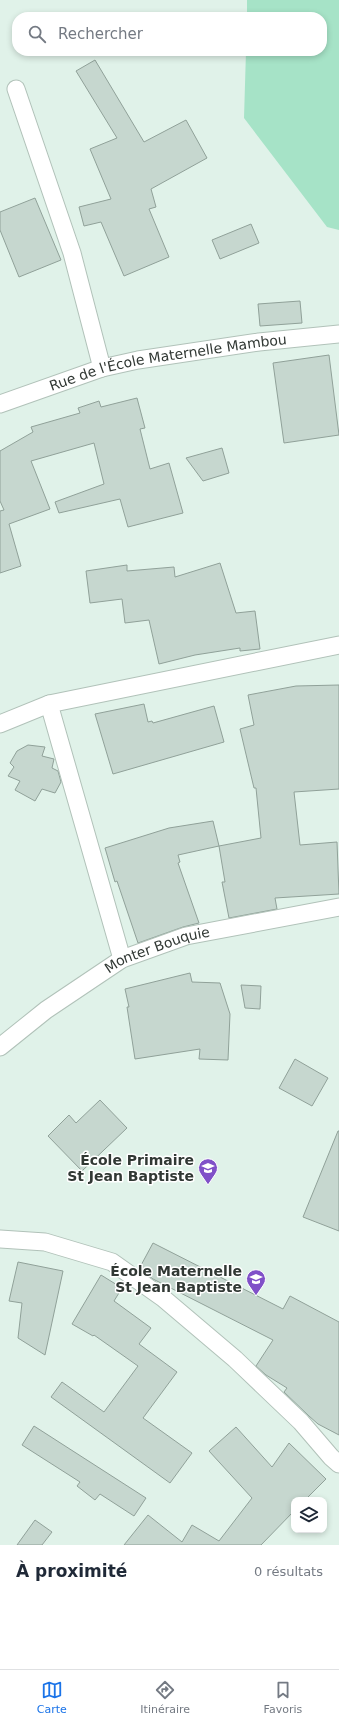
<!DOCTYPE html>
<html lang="fr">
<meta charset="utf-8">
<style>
:root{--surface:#fff;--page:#f6f6f7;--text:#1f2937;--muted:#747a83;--line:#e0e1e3;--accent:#1a73e8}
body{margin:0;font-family:"DejaVu Sans",sans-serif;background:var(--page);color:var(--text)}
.controls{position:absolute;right:12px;bottom:12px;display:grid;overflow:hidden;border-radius:8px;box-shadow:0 2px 6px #0003}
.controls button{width:36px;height:36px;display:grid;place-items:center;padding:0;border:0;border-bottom:1px solid var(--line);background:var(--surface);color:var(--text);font:20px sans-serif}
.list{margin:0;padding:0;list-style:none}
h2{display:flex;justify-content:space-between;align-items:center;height:52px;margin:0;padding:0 16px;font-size:17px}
h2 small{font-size:13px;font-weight:400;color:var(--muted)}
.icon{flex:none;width:22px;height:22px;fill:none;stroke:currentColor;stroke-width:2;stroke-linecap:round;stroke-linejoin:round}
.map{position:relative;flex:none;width:339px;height:1545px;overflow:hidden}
.search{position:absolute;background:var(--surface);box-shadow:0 2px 6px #0003;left:12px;right:12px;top:12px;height:44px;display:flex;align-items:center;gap:10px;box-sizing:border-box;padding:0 14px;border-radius:16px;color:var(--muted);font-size:15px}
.sheet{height:124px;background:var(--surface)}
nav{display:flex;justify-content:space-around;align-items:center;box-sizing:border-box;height:56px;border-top:1px solid var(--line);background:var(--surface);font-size:11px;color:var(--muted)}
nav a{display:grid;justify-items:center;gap:2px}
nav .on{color:var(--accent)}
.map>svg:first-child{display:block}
.green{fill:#a6e3c7}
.building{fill:#c6d7cf;stroke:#90a199}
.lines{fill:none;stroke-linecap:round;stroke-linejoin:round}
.street-casing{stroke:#b1c2b9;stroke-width:19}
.street{stroke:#fff;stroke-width:17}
.labels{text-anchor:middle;stroke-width:3;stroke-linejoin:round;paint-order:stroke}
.street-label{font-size:14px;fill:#313834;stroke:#fff}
.poi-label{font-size:14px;font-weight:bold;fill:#313834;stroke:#fff;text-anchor:end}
</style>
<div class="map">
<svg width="339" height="1545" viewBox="0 0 339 1545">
<rect width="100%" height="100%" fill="#e0f2e9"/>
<!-- green -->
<path class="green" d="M 247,0 L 339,0 L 339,230 L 327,227 L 244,118 L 246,51 L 322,51 L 322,17 L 247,17 Z"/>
<!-- building -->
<path class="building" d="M 95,60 L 144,142 L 186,120 L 207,158 L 151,189 L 156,207 L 149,209 L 169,257 L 124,276 L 101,222 L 84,226 L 79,207 L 111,199 L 90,149 L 117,138 L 76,71 Z
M 35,198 L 61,260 L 19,277 L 0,230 L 0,212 Z
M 251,224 L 259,243 L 220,259 L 212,240 Z
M 300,301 L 302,323 L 260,326 L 258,304 Z
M 329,355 L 339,435 L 284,443 L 273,363 Z
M 137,398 L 145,428 L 140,429 L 150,469 L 169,463 L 183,513 L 128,527 L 120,499 L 59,513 L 55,502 L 104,484 L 94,443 L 31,461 L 50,509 L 9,524 L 21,566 L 0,573 L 0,511 L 4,510 L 0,501 L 0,451 L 33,432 L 31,427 L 80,413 L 78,408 L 99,401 L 101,407 Z
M 222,448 L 229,473 L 203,481 L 186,458 Z
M 220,563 L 236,613 L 255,611 L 260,649 L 240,651 L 240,648 L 195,655 L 159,664 L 149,620 L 125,623 L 122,599 L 90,603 L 86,571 L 127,565 L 127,571 L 174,567 L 175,577 Z
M 339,685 L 339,789 L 294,792 L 300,845 L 337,842 L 339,894 L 275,898 L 277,909 L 229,918 L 222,882 L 225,882 L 219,846 L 261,838 L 256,788 L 254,788 L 240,729 L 254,725 L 248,695 L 296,686 Z
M 144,704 L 148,722 L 152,721 L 153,723 L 214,706 L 224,742 L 113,774 L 95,714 Z
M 28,745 L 45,747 L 42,756 L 54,759 L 52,768 L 58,771 L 61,782 L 55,793 L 42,789 L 35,801 L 15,790 L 20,781 L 8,776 L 14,767 L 10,763 L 17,751 Z
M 213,821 L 219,846 L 178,855 L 180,862 L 178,863 L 199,923 L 183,927 L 138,943 L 117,881 L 115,882 L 105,848 L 169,828 Z
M 190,973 L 192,982 L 220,983 L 230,1014 L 228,1060 L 199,1059 L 200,1049 L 135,1059 L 127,1007 L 129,1007 L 125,989 Z
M 241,985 L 261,986 L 260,1009 L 245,1008 Z
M 295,1059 L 328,1078 L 312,1106 L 279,1088 Z
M 100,1100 L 127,1128 L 82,1171 L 48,1136 L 69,1115 L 76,1123 Z
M 338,1131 L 339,1131 L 339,1231 L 303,1217 Z
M 153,1243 L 283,1309 L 290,1296 L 339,1322 L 339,1435 L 318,1424 L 309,1416 L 284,1392 L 287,1388 L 266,1375 L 256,1366 L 273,1340 L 153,1279 L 139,1269 Z
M 18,1262 L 63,1271 L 45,1355 L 18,1338 L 22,1303 L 9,1301 Z
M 101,1275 L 122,1288 L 114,1301 L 151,1328 L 139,1344 L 177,1372 L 143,1418 L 192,1453 L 170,1483 L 51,1397 L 62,1382 L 104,1412 L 138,1366 L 94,1335 L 93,1336 L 72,1324 Z
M 34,1426 L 146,1498 L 134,1516 L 100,1494 L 95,1500 L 77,1486 L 80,1482 L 22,1445 Z
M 236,1427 L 272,1467 L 289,1443 L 326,1479 L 305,1500 L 294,1500 L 294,1511 L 261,1545 L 124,1545 L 148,1515 L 182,1542 L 192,1525 L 219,1541 L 252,1498 L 209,1451 Z
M 35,1520 L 52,1532 L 42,1545 L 17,1545 Z"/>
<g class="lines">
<!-- street casing -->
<g class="street-casing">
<g id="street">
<path d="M 16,89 L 72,253 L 102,368"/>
<path id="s1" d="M 0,404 L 102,368 L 138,360 L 259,342 L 339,334"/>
<path d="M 49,704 L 339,645"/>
<path d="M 0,724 L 49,704 L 122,959"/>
<path id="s2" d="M 0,1047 L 46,1010 L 122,959 L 186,936 L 339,907"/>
<path d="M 0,1239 L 45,1242 L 112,1262 L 163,1298 L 235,1359 L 301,1422 L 331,1457 L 339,1464"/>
</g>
</g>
<!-- street -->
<use href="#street" class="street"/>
</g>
<!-- icons -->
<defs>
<g id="school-pin" transform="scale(1)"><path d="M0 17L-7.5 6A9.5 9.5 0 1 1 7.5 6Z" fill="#8050c8" stroke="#fff"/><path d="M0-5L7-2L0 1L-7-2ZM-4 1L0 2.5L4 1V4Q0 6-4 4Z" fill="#fff"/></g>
</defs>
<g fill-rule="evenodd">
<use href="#school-pin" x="208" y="1168"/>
<use href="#school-pin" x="256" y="1279"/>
</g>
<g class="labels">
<!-- street labels -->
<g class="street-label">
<text dy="5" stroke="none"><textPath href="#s1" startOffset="174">Rue de l'École Maternelle Mambou</textPath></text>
<text dy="5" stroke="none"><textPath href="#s2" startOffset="187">Monter Bouquie</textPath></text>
</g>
<!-- poi labels -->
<g class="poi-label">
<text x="194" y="1165">École Primaire<tspan x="194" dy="16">St Jean Baptiste</tspan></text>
<text x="242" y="1276">École Maternelle<tspan x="242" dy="16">St Jean Baptiste</tspan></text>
</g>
</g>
</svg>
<div class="controls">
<button><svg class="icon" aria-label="layers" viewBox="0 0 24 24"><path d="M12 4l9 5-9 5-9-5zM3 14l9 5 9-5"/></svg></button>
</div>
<div class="search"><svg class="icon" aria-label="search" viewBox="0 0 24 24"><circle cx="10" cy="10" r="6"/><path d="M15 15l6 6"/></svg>Rechercher</div>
</div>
<section class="sheet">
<h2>À proximité<small>0 résultats</small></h2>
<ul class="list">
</ul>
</section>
<nav>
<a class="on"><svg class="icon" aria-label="map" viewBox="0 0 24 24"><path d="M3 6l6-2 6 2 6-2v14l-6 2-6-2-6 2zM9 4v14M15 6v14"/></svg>Carte</a>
<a><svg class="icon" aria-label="directions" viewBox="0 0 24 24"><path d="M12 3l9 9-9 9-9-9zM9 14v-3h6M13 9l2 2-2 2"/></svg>Itinéraire</a>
<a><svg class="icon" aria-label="saved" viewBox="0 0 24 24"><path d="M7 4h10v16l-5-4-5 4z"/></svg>Favoris</a>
</nav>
